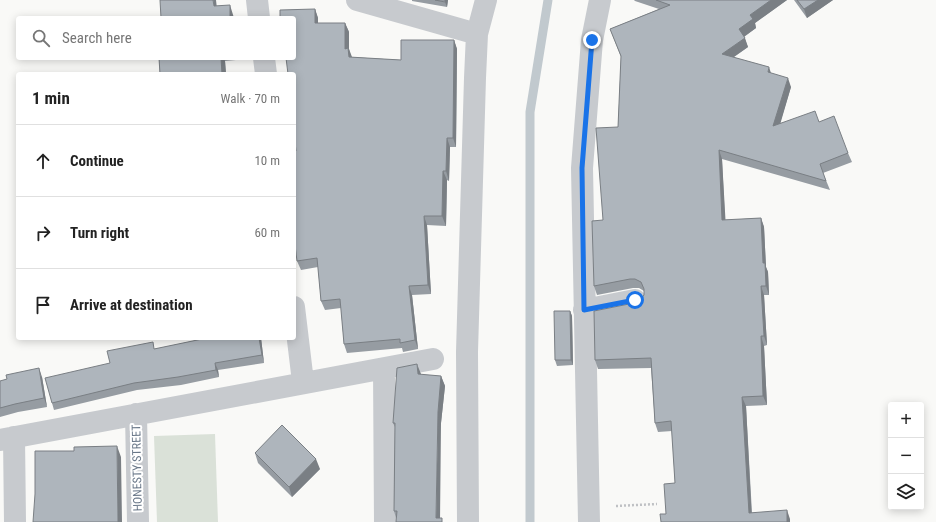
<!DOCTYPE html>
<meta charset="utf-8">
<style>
:root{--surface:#fff;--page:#f2f2f2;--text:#222;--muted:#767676;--line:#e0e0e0}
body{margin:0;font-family:"Roboto Condensed",sans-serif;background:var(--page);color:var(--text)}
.controls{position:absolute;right:12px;bottom:12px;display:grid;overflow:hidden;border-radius:4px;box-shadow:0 2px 10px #0003}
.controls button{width:36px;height:36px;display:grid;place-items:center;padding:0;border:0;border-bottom:1px solid var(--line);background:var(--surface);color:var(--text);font:20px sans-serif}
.stop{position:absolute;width:12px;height:12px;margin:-9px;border:3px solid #1a73e8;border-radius:50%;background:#fff}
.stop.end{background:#1a73e8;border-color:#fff;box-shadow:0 1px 4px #0008}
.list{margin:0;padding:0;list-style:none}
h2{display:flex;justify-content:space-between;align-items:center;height:52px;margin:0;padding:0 16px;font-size:17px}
h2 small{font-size:13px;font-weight:400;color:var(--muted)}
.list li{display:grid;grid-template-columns:26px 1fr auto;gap:12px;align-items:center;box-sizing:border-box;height:72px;padding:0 16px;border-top:1px solid var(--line)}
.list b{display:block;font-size:15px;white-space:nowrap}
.list em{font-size:13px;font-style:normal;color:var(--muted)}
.icon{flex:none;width:22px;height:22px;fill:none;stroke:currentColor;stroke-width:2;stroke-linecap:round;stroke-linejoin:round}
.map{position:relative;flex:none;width:936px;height:522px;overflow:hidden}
.search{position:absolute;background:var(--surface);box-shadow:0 2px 10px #0003;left:16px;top:16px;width:280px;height:44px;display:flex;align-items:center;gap:10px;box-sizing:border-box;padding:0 14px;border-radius:4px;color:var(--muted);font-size:15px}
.panel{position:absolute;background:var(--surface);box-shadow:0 2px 10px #0003;left:16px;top:72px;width:280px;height:268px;border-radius:4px}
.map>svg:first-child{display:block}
.green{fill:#dae1d8}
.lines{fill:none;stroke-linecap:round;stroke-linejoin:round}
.stream{stroke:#c1c9ce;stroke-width:9}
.path{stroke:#bfc1c4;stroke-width:2.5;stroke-dasharray:2 2;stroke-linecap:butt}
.street{stroke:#c7cace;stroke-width:22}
.wall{fill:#969ca2}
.shaded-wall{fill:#7a7f84}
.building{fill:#aeb5bc;stroke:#7a7f84}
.route{stroke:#1a73e8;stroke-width:5}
.labels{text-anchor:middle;stroke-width:4;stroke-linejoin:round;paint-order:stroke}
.street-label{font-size:12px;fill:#697788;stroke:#fff}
</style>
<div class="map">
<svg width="936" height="522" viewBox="0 0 936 522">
<rect width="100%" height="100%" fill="#f9f9f7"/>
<!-- green -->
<path class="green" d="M 215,434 L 218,522 L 157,522 L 154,436 Z"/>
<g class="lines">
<!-- stream -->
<path class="stream" d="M 530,522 L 530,112 L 548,0"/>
<!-- path -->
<path class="path" d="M 616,506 L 657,504"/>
<!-- street -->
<path class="street" d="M 257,0 L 259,18
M 357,0 L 477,34
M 264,58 L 266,74
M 294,307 L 303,382
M 584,310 L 635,300
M 384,369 L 385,522
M 136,414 L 138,522
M 14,437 L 15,522
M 0,440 L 433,359
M 468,522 L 467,352 L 475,78 L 477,34 L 486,0
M 589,522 L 582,168 L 592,40 L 600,0"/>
</g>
<!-- wall -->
<path class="wall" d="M 412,0 L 448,0 L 447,7 L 412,1 Z
M 634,0 L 787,0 L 755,23 L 756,28 L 744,37 L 748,47 L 734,57 L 771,73 L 791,87 L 780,123 L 819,122 L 848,153 L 852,162 L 823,173 L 830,190 L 722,159 L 725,220 L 761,218 L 764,227 L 766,267 L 768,272 L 769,295 L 764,295 L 767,345 L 764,346 L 767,405 L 746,406 L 752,513 L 790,519 L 666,514 L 675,483 L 672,431 L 658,432 L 655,423 L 651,368 L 598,369 L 595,360 L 634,303 L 640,300 L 644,295 L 644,291 L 639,288 L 633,288 L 597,295 L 594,286 L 603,220 L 618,127 L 621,57 L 610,29 L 659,9 L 635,1 Z
M 794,0 L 833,0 L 807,18 Z
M 315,9 L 318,18 L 318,23 L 345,23 L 349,32 L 349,49 L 351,57 L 401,60 L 454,40 L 457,49 L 456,147 L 450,147 L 449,181 L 447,180 L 446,226 L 427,225 L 431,294 L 412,295 L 418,349 L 403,352 L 402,348 L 347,353 L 344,344 L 341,308 L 325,310 L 321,301 L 318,267 L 301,270 L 297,261 L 296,151 Z
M 159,58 L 236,58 L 236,60 L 225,61 L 226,74 L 160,74 Z
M 570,311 L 572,316 L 573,365 L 557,366 L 555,360 Z
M 207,338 L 261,338 L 264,363 L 218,370 L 219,377 L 181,385 L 137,390 L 54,410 L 52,403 L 155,349 Z
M 421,375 L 441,376 L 445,386 L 441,423 L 396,518 L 394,511 L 395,427 L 393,423 Z
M 42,377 L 47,407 L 18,412 L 0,417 L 0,381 Z
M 255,453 L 320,469 L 292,497 L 258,463 Z"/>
<!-- shaded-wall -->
<path class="shaded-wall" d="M 213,0 L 216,0 L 218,18 L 214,6 Z
M 445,0 L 448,0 L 447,7 L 445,2 Z
M 771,0 L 787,0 L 755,23 L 756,28 L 742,38 L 739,29 L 750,15 Z
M 818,0 L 833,0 L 807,18 L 804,9 Z
M 230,5 L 234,18 L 230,18 Z
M 315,9 L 318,18 L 318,32 L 315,23 Z
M 345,23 L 349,32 L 349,49 L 352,57 L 352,66 L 345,49 Z
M 745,38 L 748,47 L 725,63 L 722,54 Z
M 454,40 L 457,49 L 456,147 L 453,138 Z
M 221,58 L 224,58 L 225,61 L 226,74 L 222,74 Z
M 769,67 L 772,76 L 768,72 Z
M 788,78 L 791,87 L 777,135 L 773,126 Z
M 447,138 L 450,147 L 449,181 L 446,171 Z
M 719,150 L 722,159 L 726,229 L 722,220 Z
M 443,171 L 447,180 L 446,226 L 442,216 Z
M 424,216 L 427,225 L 431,294 L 428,285 Z
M 761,218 L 764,227 L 766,267 L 768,272 L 769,295 L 766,286 L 763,263 Z
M 409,286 L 412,295 L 418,349 L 415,340 Z
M 761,286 L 764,295 L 767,345 L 764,336 Z
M 570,311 L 572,316 L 573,365 L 571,360 Z
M 761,336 L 764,346 L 767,405 L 763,396 Z
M 259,338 L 261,338 L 264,363 L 262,355 Z
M 215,363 L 218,370 L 219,377 L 216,370 Z
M 417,364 L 421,374 L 422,385 L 418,374 Z
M 39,368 L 42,377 L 47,407 L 44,398 Z
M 441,376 L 445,386 L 441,423 L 440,522 L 436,518 L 438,412 Z
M 742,397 L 746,406 L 752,522 L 749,513 Z
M 117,446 L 121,457 L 122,522 L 118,522 Z
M 316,459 L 320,469 L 292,497 L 289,487 Z
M 787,510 L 790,519 L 790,522 L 787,522 Z"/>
<!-- building -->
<path class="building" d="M 160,0 L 213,0 L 214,6 L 230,5 L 230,18 L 161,18 Z
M 435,0 L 445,0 L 445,2 Z
M 656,0 L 771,0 L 750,15 L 753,19 L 739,29 L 745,38 L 722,54 L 769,67 L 768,72 L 788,78 L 773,126 L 815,111 L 819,122 L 834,116 L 848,153 L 820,164 L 826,181 L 719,150 L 722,220 L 761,218 L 763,263 L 765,263 L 766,286 L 761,286 L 764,336 L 761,336 L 763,396 L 742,397 L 749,513 L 787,510 L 787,522 L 661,522 L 660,514 L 666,514 L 664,484 L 675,483 L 671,421 L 655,423 L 651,358 L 595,360 L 594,311 L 634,303 L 640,300 L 644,295 L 644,289 L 641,282 L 635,279 L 630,279 L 594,286 L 592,221 L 603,220 L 596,128 L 618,127 L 621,56 L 610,29 L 670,5 Z
M 797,0 L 818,0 L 804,9 Z
M 315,9 L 315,23 L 345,23 L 345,49 L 348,48 L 349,57 L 401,60 L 401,40 L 454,40 L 453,138 L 447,138 L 446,171 L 443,171 L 442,216 L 424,216 L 428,285 L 409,286 L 415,340 L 400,343 L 400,339 L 344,344 L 340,299 L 321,301 L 317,258 L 297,261 L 294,237 L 294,151 L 296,151 L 294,133 L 294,74 L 288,74 L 286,58 L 294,58 L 294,18 L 280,18 L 280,10 Z
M 159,58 L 221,58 L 222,74 L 160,74 Z
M 554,311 L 570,311 L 571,360 L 555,360 Z
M 207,338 L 259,338 L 262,355 L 215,363 L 216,370 L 178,377 L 134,383 L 52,403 L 45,378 L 110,363 L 107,351 L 153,342 L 154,349 Z
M 417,364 L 418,374 L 441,376 L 438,412 L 436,518 L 442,518 L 442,522 L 396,522 L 397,511 L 394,511 L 395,423 L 393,423 L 397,368 Z
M 39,368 L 44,398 L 15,404 L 0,408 L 0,381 L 7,379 L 6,375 Z
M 282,425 L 316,459 L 289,487 L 255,453 Z
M 117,446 L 118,522 L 33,522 L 35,494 L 35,451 L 74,451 L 74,447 Z"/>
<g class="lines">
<!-- route -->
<path class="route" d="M 592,40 L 582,168 L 584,310 L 635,300"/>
</g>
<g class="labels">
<!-- street labels -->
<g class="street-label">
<text transform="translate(137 468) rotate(-91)" y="4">HONESTY STREET</text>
</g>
</g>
</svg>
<div class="controls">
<button>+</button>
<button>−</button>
<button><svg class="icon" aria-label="layers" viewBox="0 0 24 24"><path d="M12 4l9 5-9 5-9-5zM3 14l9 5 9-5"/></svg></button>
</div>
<div class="stop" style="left:635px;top:300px"></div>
<div class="stop end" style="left:592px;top:40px"></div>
<div class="search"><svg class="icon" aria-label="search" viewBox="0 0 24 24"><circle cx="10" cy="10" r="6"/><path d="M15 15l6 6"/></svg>Search here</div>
<section class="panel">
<h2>1 min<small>Walk · 70 m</small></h2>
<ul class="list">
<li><svg class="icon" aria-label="ahead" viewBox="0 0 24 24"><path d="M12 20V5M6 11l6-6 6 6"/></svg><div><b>Continue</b></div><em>10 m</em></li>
<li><svg class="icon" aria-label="right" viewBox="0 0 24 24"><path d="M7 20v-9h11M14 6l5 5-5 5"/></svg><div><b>Turn right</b></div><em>60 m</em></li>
<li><svg class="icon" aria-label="arrive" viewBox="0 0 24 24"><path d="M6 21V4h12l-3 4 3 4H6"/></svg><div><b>Arrive at destination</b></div></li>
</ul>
</section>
</div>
